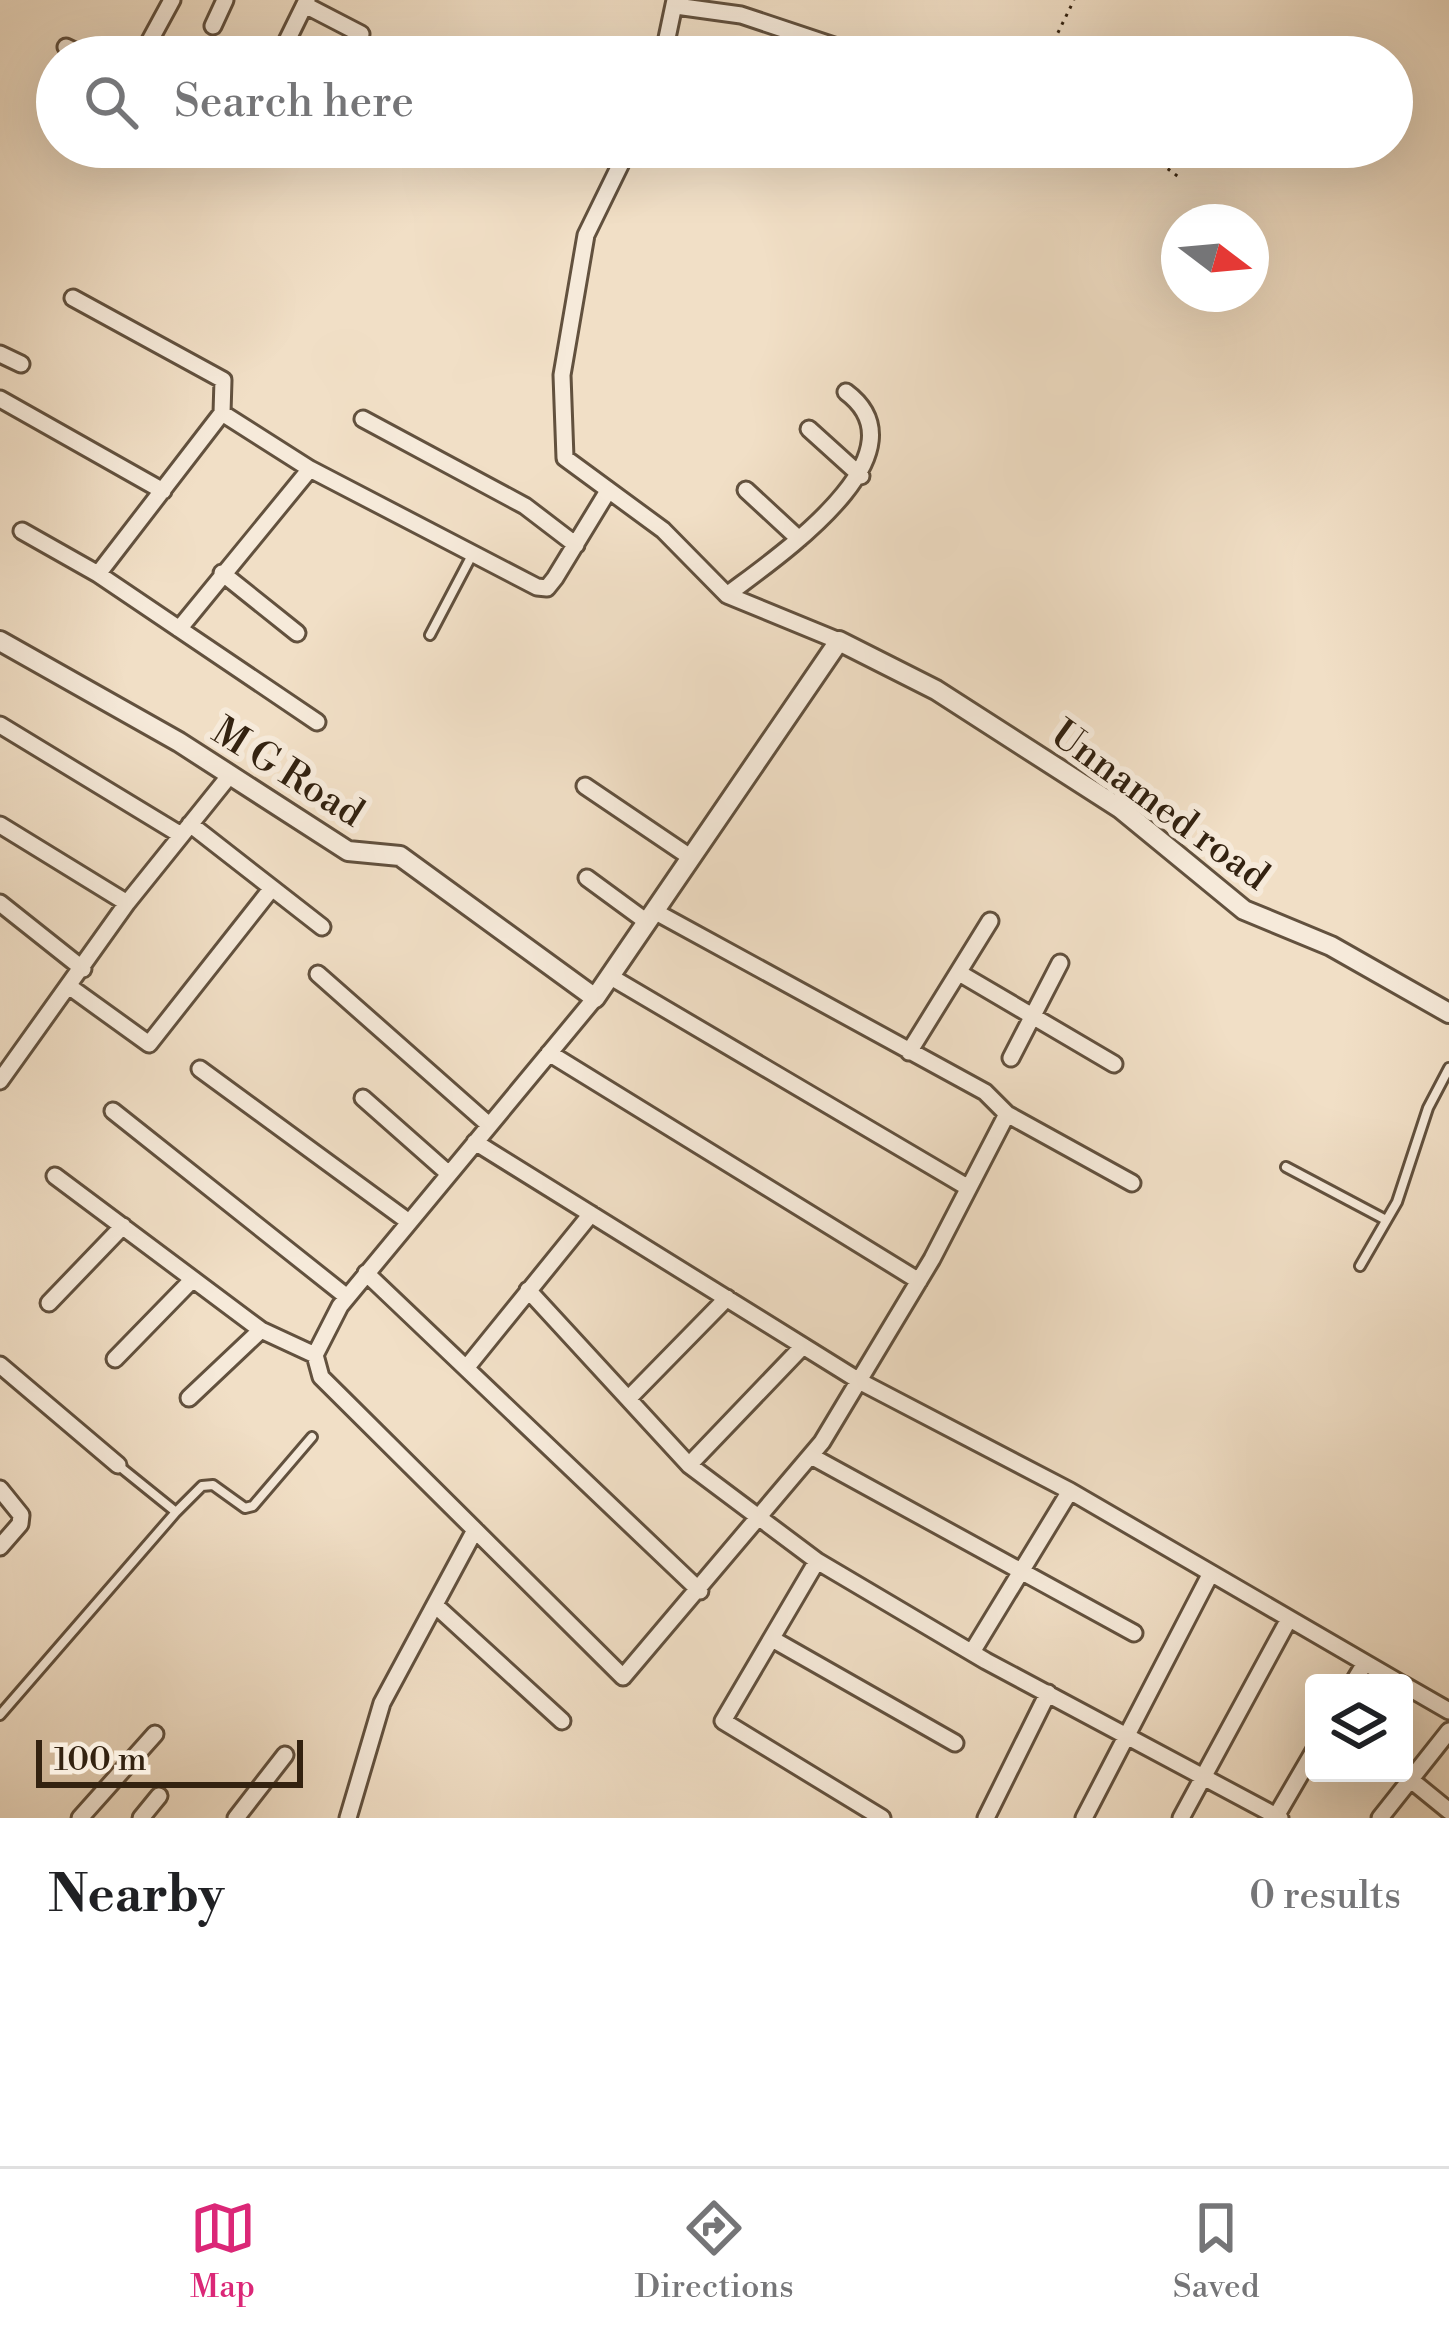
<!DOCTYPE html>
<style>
:root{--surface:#fff;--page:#f2f2f2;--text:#202124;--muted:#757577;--line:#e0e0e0;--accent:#db2777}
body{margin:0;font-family:"Libre Bodoni",serif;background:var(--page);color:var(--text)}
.controls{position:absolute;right:36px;bottom:36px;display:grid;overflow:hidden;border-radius:12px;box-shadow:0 12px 48px #0002}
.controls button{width:108px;height:108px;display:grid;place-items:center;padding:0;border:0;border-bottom:3px solid var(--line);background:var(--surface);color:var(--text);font:60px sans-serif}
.compass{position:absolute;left:1161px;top:204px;width:108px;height:108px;border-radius:50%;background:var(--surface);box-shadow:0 12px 48px #0002;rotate:106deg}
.scale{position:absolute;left:36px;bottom:30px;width:267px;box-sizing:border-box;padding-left:12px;border:6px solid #332210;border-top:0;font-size:33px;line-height:42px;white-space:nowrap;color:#332210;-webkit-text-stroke:9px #f6eada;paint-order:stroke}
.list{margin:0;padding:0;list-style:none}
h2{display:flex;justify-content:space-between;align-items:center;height:156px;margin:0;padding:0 48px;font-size:51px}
h2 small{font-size:39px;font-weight:400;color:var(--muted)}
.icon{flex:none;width:66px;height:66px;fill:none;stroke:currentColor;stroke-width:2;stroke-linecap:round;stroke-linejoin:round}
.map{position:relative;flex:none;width:1449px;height:1818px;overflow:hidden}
.search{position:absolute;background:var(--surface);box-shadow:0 12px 48px #0002;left:36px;right:36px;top:36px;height:132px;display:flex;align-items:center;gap:30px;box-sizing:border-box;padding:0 42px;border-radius:66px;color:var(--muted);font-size:45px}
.sheet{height:348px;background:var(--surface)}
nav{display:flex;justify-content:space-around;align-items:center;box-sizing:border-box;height:168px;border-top:3px solid var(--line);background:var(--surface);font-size:33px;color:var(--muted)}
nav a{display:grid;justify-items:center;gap:6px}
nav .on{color:var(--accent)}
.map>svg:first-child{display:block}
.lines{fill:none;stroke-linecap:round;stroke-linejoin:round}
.service-casing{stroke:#62513e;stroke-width:14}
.minor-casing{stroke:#62513e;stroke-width:21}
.tertiary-casing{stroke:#62513e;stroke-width:24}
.path{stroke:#332210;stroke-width:3;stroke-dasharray:3 6;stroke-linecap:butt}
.service{stroke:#f6eada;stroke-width:8}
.minor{stroke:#f6eada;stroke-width:15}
.tertiary{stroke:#f6eada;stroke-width:18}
.labels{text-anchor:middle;stroke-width:12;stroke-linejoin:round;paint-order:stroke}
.street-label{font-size:39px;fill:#332210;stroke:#f6eada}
</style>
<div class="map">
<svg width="1449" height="1818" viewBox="0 0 1449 1818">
<rect width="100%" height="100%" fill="#f1dfc6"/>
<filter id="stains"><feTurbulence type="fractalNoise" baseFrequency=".00167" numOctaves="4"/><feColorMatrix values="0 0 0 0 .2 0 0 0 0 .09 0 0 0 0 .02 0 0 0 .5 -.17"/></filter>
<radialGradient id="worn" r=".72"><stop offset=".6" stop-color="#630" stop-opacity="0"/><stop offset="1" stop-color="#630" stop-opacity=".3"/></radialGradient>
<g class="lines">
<!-- service casing -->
<g class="service-casing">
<path id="service" d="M 430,635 L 472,555
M 1286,1167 L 1386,1220
M 1360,1266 L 1397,1202 L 1428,1108 L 1449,1068
M 176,1512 L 202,1486 L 213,1485 L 245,1508 L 253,1506 L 312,1437
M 0,1715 L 176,1512 L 119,1466"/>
</g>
<!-- minor casing -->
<g class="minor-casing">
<path id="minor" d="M 305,5 L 361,34
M 676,6 L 741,15 L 867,57
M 213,26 L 225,0
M 66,47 L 87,57
M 141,57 L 172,0
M 279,57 L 307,0
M 663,57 L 675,0
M 629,147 L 586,235 L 562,375 L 565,458 L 663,530 L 727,595 L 839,641
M 234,149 L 235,147
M 73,298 L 223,380 L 222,413 L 98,574
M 0,354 L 21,364
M 0,399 L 163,491
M 222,413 L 310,469 L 537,587 L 547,588 L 555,578 L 608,491
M 363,419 L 525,506 L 576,545
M 809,429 L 861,476
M 746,490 L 799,539
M 22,531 L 98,574 L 317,722
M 222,573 L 297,633
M 727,595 C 771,561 931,455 846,392
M 179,629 L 310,469
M 0,725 L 181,835
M 585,786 L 690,857
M 0,825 L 127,903
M 587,878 L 647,922
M 272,888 L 322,927
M 0,903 L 83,969
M 318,974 L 489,1125
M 961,974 L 1114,1064
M 611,977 L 967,1187
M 70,987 L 149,1044 L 272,888 L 190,824
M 595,998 L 340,1306 L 315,1355 L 321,1377 L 623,1677 L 822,1442 L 932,1259 L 1007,1114 L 985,1092 L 654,911
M 909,1052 L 990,921
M 549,1053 L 919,1281
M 1011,1058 L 1060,963
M 200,1069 L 409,1222
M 0,1081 L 127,903 L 230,775
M 363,1098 L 449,1174
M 113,1111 L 347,1297
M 1007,1114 L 1132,1183
M 475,1142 L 861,1382 L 1070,1491 L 1400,1683
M 55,1176 L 261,1330 L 315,1355
M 366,1273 L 700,1591
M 528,1290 L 689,1465 L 817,1561
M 49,1303 L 123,1226
M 115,1359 L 193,1279
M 0,1365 L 118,1465
M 467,1367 L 591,1214
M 630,1397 L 727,1298
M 189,1398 L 261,1330
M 811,1456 L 1134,1633
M 689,1465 L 803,1346
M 0,1489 L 21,1515 L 20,1524 L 0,1547
M 435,1605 L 562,1721
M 774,1640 L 955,1743
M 972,1652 L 1070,1491
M 1353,1683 L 1365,1663
M 1404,1685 L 1449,1711
M 1411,1780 L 1449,1811
M 80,1818 L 155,1734
M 141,1818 L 159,1796
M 236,1818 L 285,1755
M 348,1818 L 382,1703 L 475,1530
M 882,1818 L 723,1721 L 817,1561 L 986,1661 L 1280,1818
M 986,1818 L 1048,1693
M 1084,1818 L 1211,1573
M 1181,1818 L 1289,1619
M 1275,1818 L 1314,1751
M 1380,1818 L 1449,1731"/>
</g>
<!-- tertiary casing -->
<g class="tertiary-casing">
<path id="tertiary" d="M 0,641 L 179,742 L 348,851 L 400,856 L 595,998 L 839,641 L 936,690 L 1121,809 L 1244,910 L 1331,946 L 1449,1013"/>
</g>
<!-- path -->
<path class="path" d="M 1046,57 L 1074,0
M 1139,147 L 1180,178"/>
<!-- service -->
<use href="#service" class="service"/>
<!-- minor -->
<use href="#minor" class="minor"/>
<!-- tertiary -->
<use href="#tertiary" class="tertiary"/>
</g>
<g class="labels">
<!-- street labels -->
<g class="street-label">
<text transform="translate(289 771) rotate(32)" y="14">M G Road</text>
<text transform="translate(1161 804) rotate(36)" y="14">Unnamed road</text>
</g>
</g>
<rect width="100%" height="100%" filter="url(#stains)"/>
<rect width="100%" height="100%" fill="url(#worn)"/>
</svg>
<div class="controls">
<button><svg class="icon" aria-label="layers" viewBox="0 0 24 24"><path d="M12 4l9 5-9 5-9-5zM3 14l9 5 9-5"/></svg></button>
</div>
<svg class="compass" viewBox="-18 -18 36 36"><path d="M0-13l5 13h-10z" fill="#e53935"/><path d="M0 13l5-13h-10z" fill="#757577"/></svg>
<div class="scale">100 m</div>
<div class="search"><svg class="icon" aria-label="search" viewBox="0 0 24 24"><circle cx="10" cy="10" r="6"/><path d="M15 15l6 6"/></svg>Search here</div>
</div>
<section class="sheet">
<h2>Nearby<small>0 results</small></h2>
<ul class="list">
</ul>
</section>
<nav>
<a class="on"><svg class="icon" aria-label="map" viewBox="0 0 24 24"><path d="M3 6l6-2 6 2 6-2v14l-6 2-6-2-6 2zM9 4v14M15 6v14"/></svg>Map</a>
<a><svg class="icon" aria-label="directions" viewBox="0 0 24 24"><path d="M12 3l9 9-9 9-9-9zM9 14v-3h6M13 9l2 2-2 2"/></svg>Directions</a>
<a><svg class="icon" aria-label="saved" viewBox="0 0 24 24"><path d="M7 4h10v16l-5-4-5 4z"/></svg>Saved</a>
</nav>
